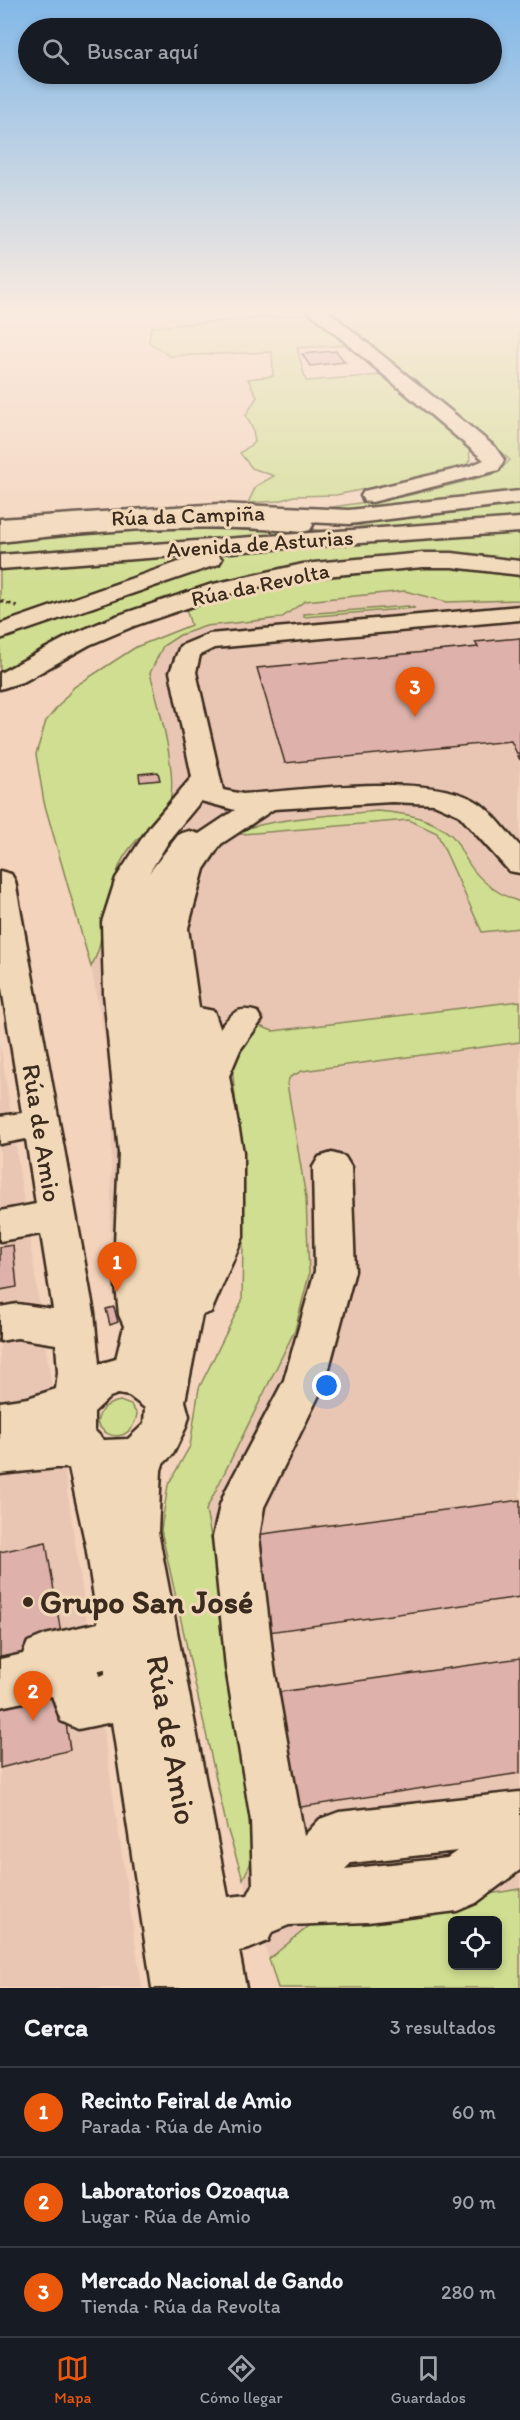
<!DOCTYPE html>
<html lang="es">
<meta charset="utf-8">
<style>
body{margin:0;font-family:Itim,sans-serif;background:#242831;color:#f1f3f6}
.controls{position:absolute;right:18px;bottom:18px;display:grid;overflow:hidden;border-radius:9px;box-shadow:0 3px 9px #0003}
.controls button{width:54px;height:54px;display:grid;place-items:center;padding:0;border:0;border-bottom:2px solid #363941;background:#171b24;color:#f1f3f6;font:30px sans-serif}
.you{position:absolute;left:327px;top:1386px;width:21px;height:21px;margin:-15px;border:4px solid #fff;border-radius:50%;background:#1a73e8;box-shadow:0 0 0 9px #1a73e833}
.badge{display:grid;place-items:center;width:39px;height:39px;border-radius:50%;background:#ea580c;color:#fff;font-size:20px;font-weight:700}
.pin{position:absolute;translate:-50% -50px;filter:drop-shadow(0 2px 3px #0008)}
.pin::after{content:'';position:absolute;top:32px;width:21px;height:18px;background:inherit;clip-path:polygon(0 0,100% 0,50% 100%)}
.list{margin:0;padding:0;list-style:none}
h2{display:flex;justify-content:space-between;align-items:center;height:78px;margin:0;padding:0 24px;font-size:26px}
h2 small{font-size:20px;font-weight:400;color:#9ea1a6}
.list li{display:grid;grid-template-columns:39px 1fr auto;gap:18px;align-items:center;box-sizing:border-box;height:90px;padding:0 24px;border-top:2px solid #363941}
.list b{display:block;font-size:22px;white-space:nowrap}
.list p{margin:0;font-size:20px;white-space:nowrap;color:#9ea1a6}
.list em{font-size:20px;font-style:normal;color:#9ea1a6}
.icon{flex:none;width:33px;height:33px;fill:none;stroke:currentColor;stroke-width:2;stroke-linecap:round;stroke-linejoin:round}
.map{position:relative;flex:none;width:520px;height:1988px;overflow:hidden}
.search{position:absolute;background:#171b24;box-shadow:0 3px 9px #0003;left:18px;right:18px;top:18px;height:66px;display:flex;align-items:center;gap:15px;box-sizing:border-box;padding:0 21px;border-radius:33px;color:#9ea1a6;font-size:22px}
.sheet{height:348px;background:#171b24}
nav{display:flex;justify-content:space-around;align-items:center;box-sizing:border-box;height:84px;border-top:2px solid #363941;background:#171b24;font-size:16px;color:#9ea1a6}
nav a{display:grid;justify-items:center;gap:3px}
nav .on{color:#ea580c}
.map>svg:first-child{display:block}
.built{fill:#e9c6b3}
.green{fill:#d0de91;stroke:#868458;stroke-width:1.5;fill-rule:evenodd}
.building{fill:#deb2ab;stroke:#3b2a1e;stroke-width:1.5}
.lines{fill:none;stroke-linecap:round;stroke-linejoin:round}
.minor-casing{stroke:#3b2a1e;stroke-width:5}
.major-casing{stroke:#3b2a1e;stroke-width:5}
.path{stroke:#3b2a1e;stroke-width:3;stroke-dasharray:4.5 3;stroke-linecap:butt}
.minor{fill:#f1d8b8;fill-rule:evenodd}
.major{fill:#f1d8b8;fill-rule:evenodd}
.poi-dot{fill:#3b2a1e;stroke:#f1d8b8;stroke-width:2}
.labels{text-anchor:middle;stroke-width:6;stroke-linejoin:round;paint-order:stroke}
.far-street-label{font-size:22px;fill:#3b2a1e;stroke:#f1d8b8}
.street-label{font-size:26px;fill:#3b2a1e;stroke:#f1d8b8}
.near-poi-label{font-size:32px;font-weight:bold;fill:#3b2a1e;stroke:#f1d8b8;text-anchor:start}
.near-street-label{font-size:32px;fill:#3b2a1e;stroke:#f1d8b8}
</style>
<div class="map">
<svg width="520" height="1988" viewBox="0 0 520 1988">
<rect width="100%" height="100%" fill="#f3d3bb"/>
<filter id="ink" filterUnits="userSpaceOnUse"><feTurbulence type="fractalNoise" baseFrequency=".0167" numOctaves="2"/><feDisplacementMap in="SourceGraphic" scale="12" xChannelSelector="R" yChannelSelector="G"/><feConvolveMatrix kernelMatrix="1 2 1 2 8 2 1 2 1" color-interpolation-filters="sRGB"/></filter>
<g filter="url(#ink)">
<path class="built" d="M520,588V1948L498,1920H452L277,1985L227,1828L161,1530L168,1485L190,1446L199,1388L242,1301L244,1237L110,1239L113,1081L91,967L44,802L36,754L46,721L74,687L136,647L191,625L282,604L332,597L415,590Z
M0,1042L142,1988H0Z"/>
<path class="green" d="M397,308H520V492L344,513L306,511L406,496L463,482L497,473L510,460L413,378L327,315C345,306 375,310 397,308Z
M311,314L349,345L297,348L306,381L382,375L469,449L470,460L463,469L336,495L294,496L279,501L248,503L256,486L274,476L252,468L240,453L255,442L253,430L246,415L257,397L248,379L273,376L272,352L169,356L149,342L151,327Z
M520,500V518L375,527L263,518Z
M150,525H271L327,531L330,534L0,555V540Z
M520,531V600L447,602L405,591L305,601L281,618L206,626L180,635L163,646L150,673C157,698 182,786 167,807C153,827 128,843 119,867C114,883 107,899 104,915C100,937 102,947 91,967L44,802L36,754L46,721L74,687L136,647L191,625L182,596L0,675V569Z
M408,606L415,608L304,617V614Z
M377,811C404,813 430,817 451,835C458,841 461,852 466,859C478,880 497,894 520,902V928L482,932L437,833L409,820L231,835C260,818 341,815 377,811Z
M520,1001V1042L302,1071L290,1077L287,1083L306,1198L309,1275L295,1330L206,1510L264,1815L257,1850L243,1879L227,1828L161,1530L168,1485L190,1446L199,1388L242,1301L244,1186L231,1056L254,1024L273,1031Z
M120,1401L131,1405L137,1414C133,1438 110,1444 97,1423C100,1408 106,1404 120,1401Z
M520,1889V1988H278L269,1959L314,1922ZM452,1920H498V1966H452Z"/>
<path class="building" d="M336,351L345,362L310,366L302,354Z
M520,638V760L511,741L285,763L257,668L478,647L475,642Z
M158,772L160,780L140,782L139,774Z
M13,1245L17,1287L0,1290V1247Z
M114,1307L118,1322L110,1325L106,1309Z
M520,1500V1597L261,1633L247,1536Z
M46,1542L64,1652L0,1667V1552Z
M520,1658V1773L282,1810L266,1694Z
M59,1677L70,1750L0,1768V1691Z"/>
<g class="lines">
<g class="minor-casing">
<path id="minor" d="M305,308H324L495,447L504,460L499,470L372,502L364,501L361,496L364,491L470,466L484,460Z
M520,491V503L349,524L219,518L0,533V519L219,504L349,510Z
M423,553H452L520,561V575L452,567H423L303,578L258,587L225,595L134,626L89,645L25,681L0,689V673L71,635L116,616L209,585L303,564Z
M520,606V620L214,648L200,655L196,672L223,790L243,794C301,791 432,771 479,803C494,813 507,833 520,846V873L509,871L459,815L434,804L392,802L274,809L221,844L204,869L188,928L199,1008L214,1011L220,1028C232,1013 238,1006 257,1012L262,1020L240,1050L229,1076L243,1152V1237L211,1312L202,1315L185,1401L189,1416L186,1427L173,1454L163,1464L161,1470L158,1532L228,1897L248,1895L253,1885L251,1821L226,1668L213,1537L220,1505L226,1490L284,1380L315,1271L313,1167L319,1157L332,1153L345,1157L351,1167L355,1271L325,1383L264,1507L259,1537L274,1668L304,1836L320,1819L339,1812L520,1792V1870L476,1903L457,1911L368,1922L289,1925L272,1932L268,1941L249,1949L239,1951L246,1988H152L112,1722L78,1729L61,1721L52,1696L0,1707V1659L23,1654L28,1642L45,1635L98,1623L86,1546L69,1468H56L0,1474V1402L28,1398L56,1389L58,1372L56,1344L17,1338L0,1341V1307L17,1304L53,1309L41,1234L0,1241V1211L36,1204L26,1139L0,1144V1116L22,1113L0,976V871L11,874L15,881L94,1313L99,1364L116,1359L124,1326L119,1315L114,1266L119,1153L104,994L102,922L116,878L150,826L192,777L170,672L180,646L209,634ZM201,801L235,810L199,834L189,831L179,834L149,873L172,836ZM118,1394L129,1396L145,1408L144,1424L128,1439L104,1440L94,1430V1412L110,1397ZM105,1670V1674L99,1676L98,1671ZM457,1851L447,1858L345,1869L351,1863Z"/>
</g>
<g class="major-casing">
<path id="major" d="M226,513L302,518L310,520L313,525L310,530L302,532C200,522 101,530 0,542V528L113,517Z
M520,518V532L216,553L222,559L219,564L0,639V624L202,554L0,569V555Z"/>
</g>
<path class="path" d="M0,601L17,606"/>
<use href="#minor" class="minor"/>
<use href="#major" class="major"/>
</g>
</g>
<linearGradient id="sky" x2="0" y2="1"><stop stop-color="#82b8e8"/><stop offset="0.53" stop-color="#faebe0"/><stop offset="1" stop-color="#faebe0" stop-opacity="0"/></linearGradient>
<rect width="520" height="586" fill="url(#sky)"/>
<circle class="poi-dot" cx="28" cy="1602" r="6"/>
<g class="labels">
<g class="far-street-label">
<text transform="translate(188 515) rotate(-2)" y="8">Rúa da Campiña</text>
<text transform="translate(260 543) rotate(-4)" y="8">Avenida de Asturias</text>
<text transform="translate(260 584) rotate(-12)" y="8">Rúa da Revolta</text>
</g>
<g class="street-label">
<text transform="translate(42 1133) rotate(81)" y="9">Rúa de Amio</text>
</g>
<g class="near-poi-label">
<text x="40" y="1613">Grupo San José</text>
</g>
<g class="near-street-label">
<text transform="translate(172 1740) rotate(80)" y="11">Rúa de Amio</text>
</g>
</g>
</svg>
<div class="controls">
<button><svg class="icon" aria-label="locate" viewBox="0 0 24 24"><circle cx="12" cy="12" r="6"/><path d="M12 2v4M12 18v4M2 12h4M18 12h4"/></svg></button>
</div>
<div class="you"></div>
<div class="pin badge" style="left:117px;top:1292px">1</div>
<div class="pin badge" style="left:33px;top:1721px">2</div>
<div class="pin badge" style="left:415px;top:717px">3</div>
<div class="search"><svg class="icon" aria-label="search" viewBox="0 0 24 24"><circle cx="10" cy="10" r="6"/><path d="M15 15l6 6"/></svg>Buscar aquí</div>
</div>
<section class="sheet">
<h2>Cerca<small>3 resultados</small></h2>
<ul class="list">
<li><span class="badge">1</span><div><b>Recinto Feiral de Amio</b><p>Parada · Rúa de Amio</p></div><em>60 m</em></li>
<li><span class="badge">2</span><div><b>Laboratorios Ozoaqua</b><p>Lugar · Rúa de Amio</p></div><em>90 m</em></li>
<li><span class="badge">3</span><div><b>Mercado Nacional de Gando</b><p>Tienda · Rúa da Revolta</p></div><em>280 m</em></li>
</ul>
</section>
<nav>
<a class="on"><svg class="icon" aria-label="map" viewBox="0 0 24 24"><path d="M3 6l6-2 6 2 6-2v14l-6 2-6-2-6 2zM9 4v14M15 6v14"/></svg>Mapa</a>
<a><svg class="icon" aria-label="directions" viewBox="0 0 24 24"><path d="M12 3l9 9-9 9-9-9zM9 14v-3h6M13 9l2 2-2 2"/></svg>Cómo llegar</a>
<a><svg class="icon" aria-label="saved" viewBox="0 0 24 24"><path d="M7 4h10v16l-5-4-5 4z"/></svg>Guardados</a>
</nav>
